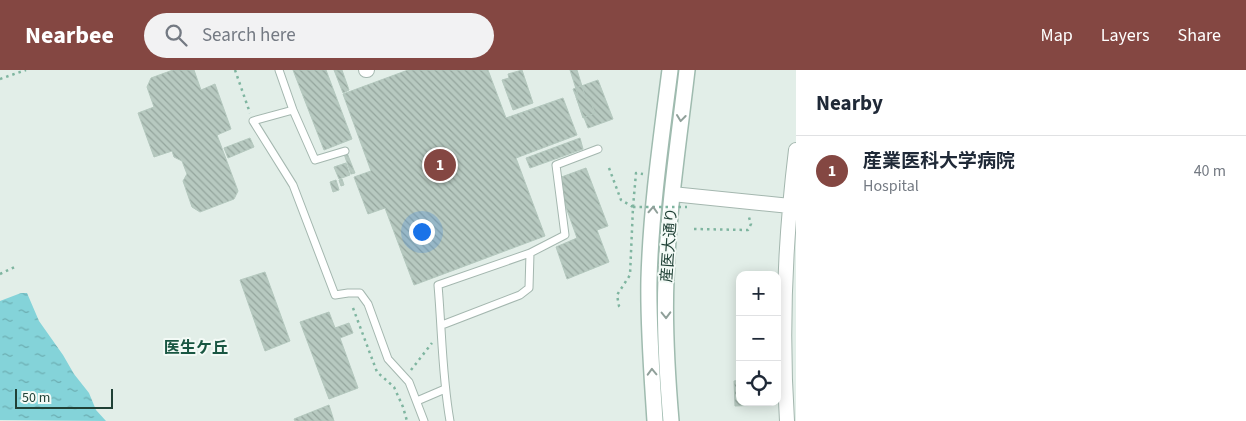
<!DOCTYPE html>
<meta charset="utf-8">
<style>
body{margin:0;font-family:"Source Sans 3","Noto Sans JP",sans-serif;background:#f2f2f3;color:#1f2937}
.controls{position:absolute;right:15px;bottom:15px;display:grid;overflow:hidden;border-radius:10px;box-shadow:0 2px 12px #0003}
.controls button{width:45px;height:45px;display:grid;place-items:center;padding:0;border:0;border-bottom:1px solid #e0e1e3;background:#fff;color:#1f2937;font:25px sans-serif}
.scale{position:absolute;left:15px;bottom:12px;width:98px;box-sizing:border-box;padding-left:5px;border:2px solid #204136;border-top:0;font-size:14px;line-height:18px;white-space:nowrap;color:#204136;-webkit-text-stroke:4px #f3faf6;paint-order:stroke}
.you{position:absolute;left:421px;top:161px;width:18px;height:18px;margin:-12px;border:4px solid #fff;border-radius:50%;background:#1a73e8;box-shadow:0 0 0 8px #1a73e833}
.badge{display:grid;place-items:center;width:32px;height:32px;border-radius:50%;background:#844742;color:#fff;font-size:16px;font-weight:700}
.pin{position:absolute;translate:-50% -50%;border:2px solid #fff;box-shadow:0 1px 5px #0006}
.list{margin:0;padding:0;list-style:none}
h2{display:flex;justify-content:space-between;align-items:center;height:65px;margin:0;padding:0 20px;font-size:21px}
h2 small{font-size:16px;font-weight:400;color:#747a83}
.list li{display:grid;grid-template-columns:32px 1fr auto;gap:15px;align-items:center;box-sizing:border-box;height:70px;padding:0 20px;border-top:1px solid #e0e1e3}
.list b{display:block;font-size:19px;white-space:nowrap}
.list p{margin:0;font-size:16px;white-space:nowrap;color:#747a83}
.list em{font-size:16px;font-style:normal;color:#747a83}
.icon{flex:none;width:28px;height:28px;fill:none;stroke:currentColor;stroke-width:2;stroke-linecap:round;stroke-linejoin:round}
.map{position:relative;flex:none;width:796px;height:351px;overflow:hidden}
header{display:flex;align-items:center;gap:30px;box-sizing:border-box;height:70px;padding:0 25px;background:#844742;color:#fff}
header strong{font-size:24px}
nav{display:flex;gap:28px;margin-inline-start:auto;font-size:18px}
.search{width:350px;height:45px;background:#f2f2f3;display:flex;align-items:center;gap:12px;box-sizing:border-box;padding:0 18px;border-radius:28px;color:#747a83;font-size:19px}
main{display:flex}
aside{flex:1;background:#fff}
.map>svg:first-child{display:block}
.water{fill:url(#water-ripples)}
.building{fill:url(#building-back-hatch);stroke:#b4c8be}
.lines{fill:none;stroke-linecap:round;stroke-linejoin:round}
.lane-casing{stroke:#a4b7af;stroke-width:9}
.street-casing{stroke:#a4b7af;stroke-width:16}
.secondary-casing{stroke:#9fbbaf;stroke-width:18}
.path{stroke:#7fb5a0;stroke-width:2.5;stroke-dasharray:2.5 4;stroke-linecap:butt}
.lane{stroke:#fff;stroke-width:7}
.street{stroke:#fff;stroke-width:14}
.secondary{stroke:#fff;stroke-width:15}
.path-bridge{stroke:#7fb5a0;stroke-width:2.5;stroke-dasharray:2.5 4;stroke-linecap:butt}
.oneway{stroke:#90a09a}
.labels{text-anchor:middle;stroke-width:4;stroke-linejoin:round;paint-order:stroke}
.street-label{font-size:15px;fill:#204136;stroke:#f3faf6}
.neighbourhood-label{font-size:16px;font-weight:bold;fill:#195642;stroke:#f3faf6}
</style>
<header>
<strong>Nearbee</strong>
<div class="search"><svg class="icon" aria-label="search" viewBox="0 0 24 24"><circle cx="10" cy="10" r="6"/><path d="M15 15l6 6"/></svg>Search here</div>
<nav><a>Map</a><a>Layers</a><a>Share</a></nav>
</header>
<main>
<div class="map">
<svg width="796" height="351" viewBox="0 0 796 351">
<defs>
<pattern id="water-ripples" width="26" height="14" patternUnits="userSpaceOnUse" patternTransform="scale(1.25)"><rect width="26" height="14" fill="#84d3d9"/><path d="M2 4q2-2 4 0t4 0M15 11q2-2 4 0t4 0" fill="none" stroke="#6cadb1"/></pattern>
<pattern id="building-back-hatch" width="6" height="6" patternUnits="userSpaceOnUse" patternTransform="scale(1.25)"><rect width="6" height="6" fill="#b7c9c0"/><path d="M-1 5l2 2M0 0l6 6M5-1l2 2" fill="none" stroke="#94a59d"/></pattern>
</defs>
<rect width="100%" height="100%" fill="#e2eee8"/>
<path class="water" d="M21,223H27L39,251L63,285L74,304L89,323L96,340L106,351L0,350V231Z"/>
<path class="building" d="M173,0H194L201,20L215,14L231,59L217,65L238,121L234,129L200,142L192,137L183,111L187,104L182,91L174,87L172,81L154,87L138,43L154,37L147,17L151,8Z
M293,0H326L352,69L324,80Z
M334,0H342L349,20L343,23Z
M408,0H488L506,48L563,28L577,65L516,88L545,166L414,215L385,138L368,144L354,107L371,101L343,24Z
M522,0L533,33L513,40L502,10L509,8L508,4Z
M570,0H577L586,29L589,28L595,43L583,48L576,27L578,25Z
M598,10L613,49L588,58L573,19Z
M250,68L254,77L228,88L224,78Z
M580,68L583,79L530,98L526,88Z
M347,83L355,103L351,104L344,84Z
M346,93L350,105L339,109L334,97Z
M586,98L608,156L597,160L609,192L567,209L556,177L577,168L556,109Z
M342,109L344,115L341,116L339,110Z
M336,110L339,120L333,122L330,112Z
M265,202L290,271L265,281L240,210Z
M329,242L335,258L349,253L353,263L340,268L358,318L329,329L300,252Z
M740,310V332H763V335L735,336L734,311Z
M329,335L334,351H295L294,349Z"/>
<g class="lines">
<g class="lane-casing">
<path id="lane" d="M279,0L293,40L315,90L345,81
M293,40L253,51L293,115L335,225L348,223H360L368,234L388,289L409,312L424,351
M530,183L565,165L556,95L598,79
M442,255L520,225L529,218L530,183L438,215C442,261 442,306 450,351
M417,331L445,319"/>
</g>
<g class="street-casing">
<path id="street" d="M366,0H367
M672,124L790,136
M787,351C781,260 785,170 796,80"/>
</g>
<g class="secondary-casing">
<path id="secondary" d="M655,351C652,304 648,256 649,209C651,139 661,70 670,0
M671,351C667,304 664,257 666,209C668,139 679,69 687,0"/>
</g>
<path class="path" d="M235,0L250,43
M0,9L26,0
M609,98L621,130L633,137L630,205L617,225L619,236L622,239
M633,137L636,103L643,104
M694,159L748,160L751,154L748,144
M0,204L17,196
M353,238L377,302L394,317L403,337L407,351
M411,300L432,273"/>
<use href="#lane" class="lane"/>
<use href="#street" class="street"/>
<use href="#secondary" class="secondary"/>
<path class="path-bridge" d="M633,137H687"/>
</g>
<defs><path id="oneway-chevron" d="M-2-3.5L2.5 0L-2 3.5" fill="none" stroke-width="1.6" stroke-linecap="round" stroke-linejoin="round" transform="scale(1.25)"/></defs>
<g class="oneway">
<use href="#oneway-chevron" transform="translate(681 48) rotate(97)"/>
<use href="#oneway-chevron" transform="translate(653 140) rotate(-87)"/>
<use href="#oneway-chevron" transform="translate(666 245) rotate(89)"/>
<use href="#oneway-chevron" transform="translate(652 302) rotate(-92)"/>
</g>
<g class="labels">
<g class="street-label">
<text transform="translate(669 175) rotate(-86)" y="5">産医大通り</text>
</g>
<g class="neighbourhood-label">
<text x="196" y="283">医生ケ丘</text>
</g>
</g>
</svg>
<div class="controls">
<button>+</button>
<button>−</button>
<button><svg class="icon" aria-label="locate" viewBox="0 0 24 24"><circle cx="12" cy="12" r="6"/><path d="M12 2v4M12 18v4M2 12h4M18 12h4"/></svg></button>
</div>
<div class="scale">50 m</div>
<div class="you"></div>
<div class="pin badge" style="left:440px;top:95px">1</div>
</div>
<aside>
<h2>Nearby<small></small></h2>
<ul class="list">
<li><span class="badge">1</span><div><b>産業医科大学病院</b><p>Hospital</p></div><em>40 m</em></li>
</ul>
</aside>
</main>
